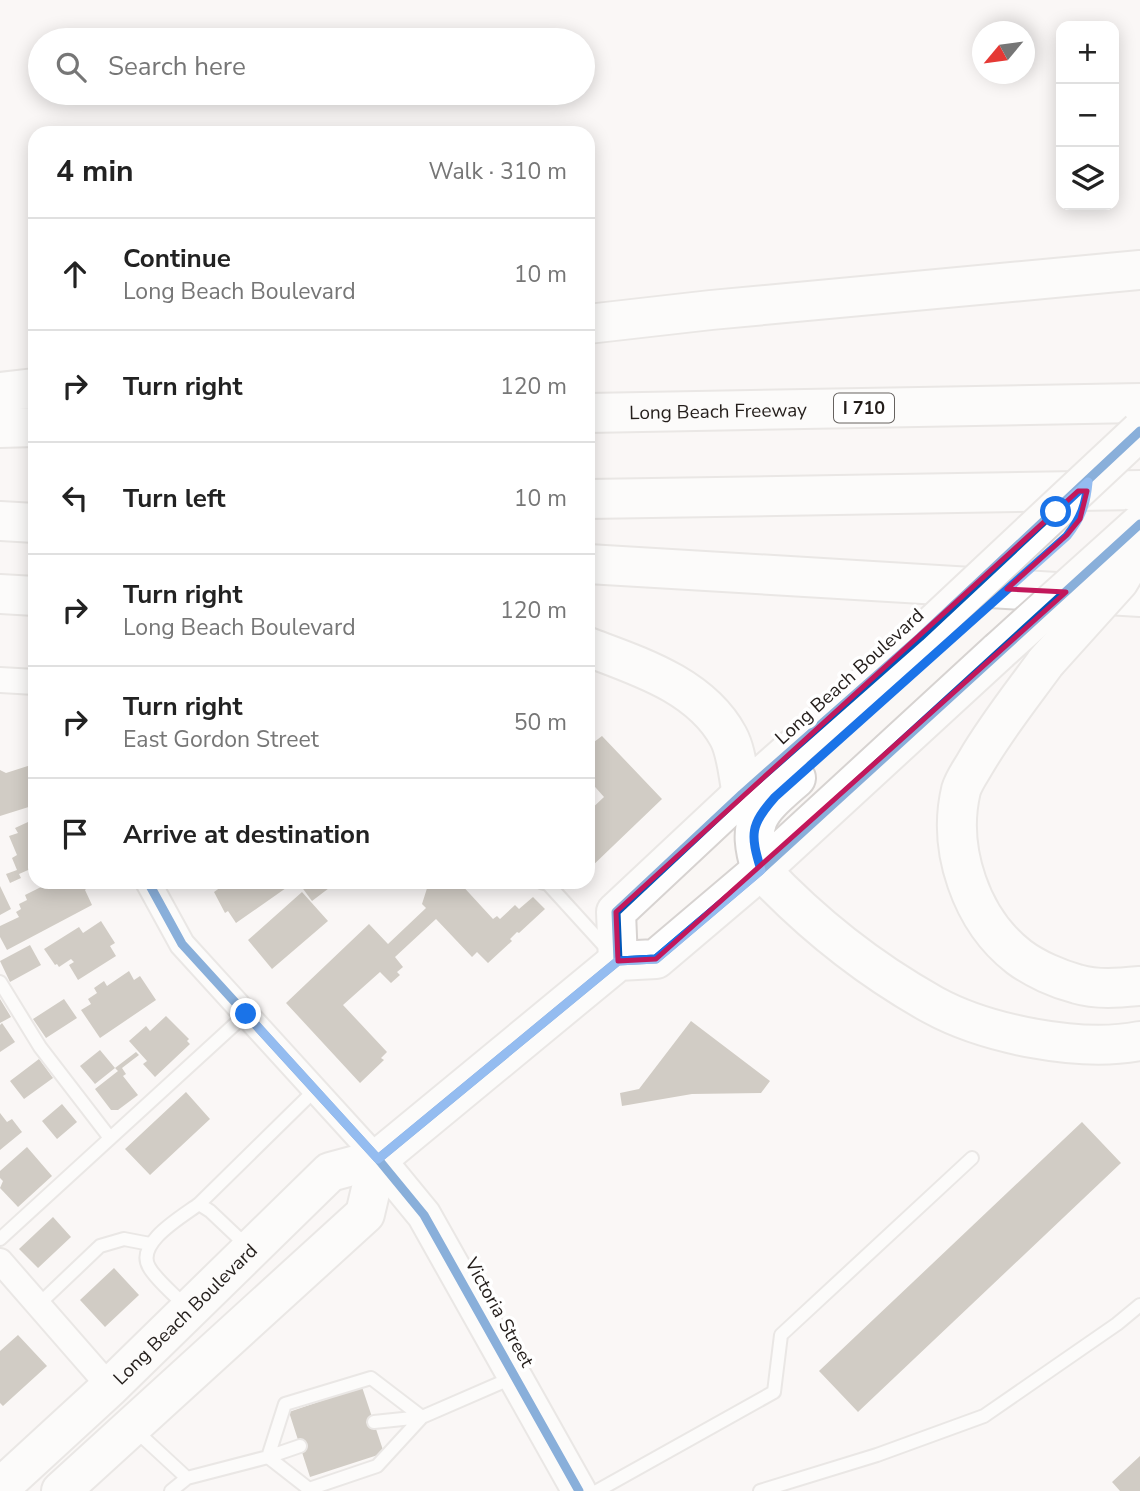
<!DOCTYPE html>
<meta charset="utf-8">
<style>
body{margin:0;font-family:"Nunito Sans",sans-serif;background:#f2f2f2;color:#222}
.controls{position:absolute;right:21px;top:21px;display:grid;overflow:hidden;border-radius:14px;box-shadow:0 4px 18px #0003}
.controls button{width:63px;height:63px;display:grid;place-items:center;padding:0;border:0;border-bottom:2px solid #e0e0e0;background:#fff;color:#222;font:35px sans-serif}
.compass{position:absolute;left:972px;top:21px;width:63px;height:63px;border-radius:50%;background:#fff;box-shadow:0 4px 18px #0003;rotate:241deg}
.stop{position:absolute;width:21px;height:21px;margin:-16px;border:5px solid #1a73e8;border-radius:50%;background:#fff}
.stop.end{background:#1a73e8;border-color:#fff;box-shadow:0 2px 7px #0008}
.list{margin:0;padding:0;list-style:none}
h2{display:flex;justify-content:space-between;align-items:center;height:91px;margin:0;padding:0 28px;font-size:30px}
h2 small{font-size:23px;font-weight:400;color:#767676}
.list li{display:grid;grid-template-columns:46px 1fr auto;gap:21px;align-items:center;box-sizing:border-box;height:112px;padding:0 28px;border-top:2px solid #e0e0e0}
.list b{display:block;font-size:26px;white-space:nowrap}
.list p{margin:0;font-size:23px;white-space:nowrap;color:#767676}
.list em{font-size:23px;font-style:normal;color:#767676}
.icon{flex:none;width:38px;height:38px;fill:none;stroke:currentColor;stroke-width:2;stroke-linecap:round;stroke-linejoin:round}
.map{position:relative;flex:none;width:1140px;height:1491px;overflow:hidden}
.search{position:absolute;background:#fff;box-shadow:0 4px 18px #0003;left:28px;top:28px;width:567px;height:77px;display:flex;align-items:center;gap:18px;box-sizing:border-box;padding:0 24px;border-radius:38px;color:#767676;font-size:26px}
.panel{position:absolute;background:#fff;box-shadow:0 4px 18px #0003;left:28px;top:126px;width:567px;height:763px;border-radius:21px}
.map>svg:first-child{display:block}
.building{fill:#a19789}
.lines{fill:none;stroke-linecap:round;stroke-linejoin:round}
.lane-casing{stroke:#d7d3d1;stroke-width:16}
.street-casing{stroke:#d7d3d1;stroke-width:28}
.secondary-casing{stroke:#d7d3d1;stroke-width:37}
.primary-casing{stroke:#d7d3d1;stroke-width:42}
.highway-casing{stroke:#d7d3d1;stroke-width:42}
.lane{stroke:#fefefe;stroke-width:12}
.street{stroke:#fefefe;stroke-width:24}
.secondary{stroke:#fefefe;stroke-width:33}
.primary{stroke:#fefefe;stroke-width:38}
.highway{stroke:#fefefe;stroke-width:38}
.primary-bridge-casing{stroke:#d7d3d1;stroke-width:42;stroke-linecap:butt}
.highway-bridge-casing{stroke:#d7d3d1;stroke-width:42;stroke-linecap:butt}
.primary-bridge{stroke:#fefefe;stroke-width:38}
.highway-bridge{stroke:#fefefe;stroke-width:38}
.cycleway-casing{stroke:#fff;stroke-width:13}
.cycleway{stroke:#0057b8;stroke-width:9}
.route{stroke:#1a73e8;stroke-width:9}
.marked{fill:none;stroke:#c2185b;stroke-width:5;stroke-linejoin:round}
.labels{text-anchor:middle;stroke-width:7;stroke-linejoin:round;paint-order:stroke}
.shield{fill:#fff;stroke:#66625f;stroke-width:2}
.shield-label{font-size:18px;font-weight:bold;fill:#241e1b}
.street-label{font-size:19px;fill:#241e1b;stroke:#fff}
</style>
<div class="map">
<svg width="1140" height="1491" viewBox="0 0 1140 1491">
<rect width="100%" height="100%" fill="#faf7f5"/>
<path class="building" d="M602,736L662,799L588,870V812L604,797L588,779L589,751L590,745Z
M34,764L35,805L0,816V770L6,773Z
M28,822L31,828L35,826V867L19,874L21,878L10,883L6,874L17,870L12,858L17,855L9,836L18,833L15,828Z
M51,882H84L87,888L85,890L92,905L7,950L0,937V926L19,917L16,912L21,909L19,904L27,900L25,895Z
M228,882H282L286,888L236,923L228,911L225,913L214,892Z
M298,882H337L312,901Z
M429,882H459L493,919L497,916L500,919L515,905L519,909L533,897L545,909L519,933L517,932L510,939L512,941L488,963L477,952L472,957L436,919L395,957L403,967L397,972L400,975L391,983L380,972L343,1005L387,1052L381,1058L384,1060L360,1083L286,1003L369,924L388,944L426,908L422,904Z
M0,886L11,909L0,915Z
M302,892L328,921L272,969L248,940Z
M101,921L115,943L110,946L116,956L78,980L69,965L74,962L71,959L59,967L57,964L55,965L44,949L79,927L83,933Z
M30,945L41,965L10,982L0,961Z
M129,971L134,980L140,976L156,1000L100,1038L81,1010L91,1004L88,999L97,993L94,988L104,981L107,986Z
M0,999L11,1017L0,1023Z
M64,999L77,1018L46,1038L33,1019Z
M166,1016L189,1039L187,1041L190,1044L155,1077L143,1064L147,1061L129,1041L146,1026L150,1031Z
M691,1021L770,1081L761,1093L692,1094L622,1106L620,1093L639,1089Z
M2,1023L15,1042L0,1052V1025Z
M100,1050L115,1068L95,1084L80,1066Z
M136,1052L139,1055L122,1068L126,1074L123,1076L138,1095L118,1110H111L95,1089L118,1071L115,1068Z
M39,1059L53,1078L24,1099L10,1081Z
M186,1092L210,1119L150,1175L125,1149Z
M62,1104L77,1122L57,1139L42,1121Z
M0,1113L7,1122L12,1119L22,1132L0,1150Z
M1082,1122L1121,1163L858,1412L819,1371Z
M27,1147L52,1176L18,1207L0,1188L3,1181L0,1178V1171Z
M53,1217L71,1237L38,1268L19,1249Z
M114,1268L139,1295L105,1327L80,1300Z
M18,1335L47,1366L3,1406L0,1403V1351Z
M362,1387L384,1453L310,1477L289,1412Z
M1140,1456V1491H1120L1112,1482Z"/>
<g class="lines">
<g class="lane-casing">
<path id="lane" d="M541,882L548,884L609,951
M0,982L40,1047L110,1138
M199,1204L315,1090
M0,1239L246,1014
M38,1305L100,1246L124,1239L150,1244
M186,1307C176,1296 156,1280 149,1267C135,1243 183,1216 199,1204L210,1211L247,1246
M374,1422L422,1417
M134,1429L187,1478L268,1457L309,1489L377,1466L422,1417L514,1377
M268,1457L285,1404L371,1378L422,1417
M268,1457L300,1446
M171,1491L187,1478
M597,1491L774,1392L781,1335L972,1158
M760,1491L877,1455L984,1416L1117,1324L1140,1305"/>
</g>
<g class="street-casing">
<path id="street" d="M0,680L35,682
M148,882L182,944L378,1159
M0,1261L110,1387"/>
</g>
<g class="secondary-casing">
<path id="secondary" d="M378,1159L424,1215L579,1491"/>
</g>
<g class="primary-casing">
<g id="primary">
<path d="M761,870C745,819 760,810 796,778"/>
<path d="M618,961L616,912L742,794L920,637"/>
<path id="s1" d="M0,1488L110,1387L330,1172L378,1159L618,961L656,959L761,870L999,651"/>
<path d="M61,1491L365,1214L378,1159"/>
</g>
</g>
<g class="highway-casing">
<g id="highway">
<path d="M588,324L711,310L1140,270"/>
<path d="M0,392L35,388"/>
<path id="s2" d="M588,413L1140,403"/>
<path d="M0,428L35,427"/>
<path d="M588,499L1140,490"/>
<path d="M0,521L35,523"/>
<path d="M588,564L1140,597"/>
<path d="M0,594L35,596"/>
<path d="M588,647C638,666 700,685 728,736C737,752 738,776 742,794"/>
<path d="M1046,662C1022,695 997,726 976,762C971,771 964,780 961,790C947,849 971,920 1019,957C1035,969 1058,979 1077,984C1097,990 1119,988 1140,986"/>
<path d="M761,870C810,922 870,970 933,1005C986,1034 1080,1053 1140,1041"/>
</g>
</g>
<use href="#lane" class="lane"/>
<use href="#street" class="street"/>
<use href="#secondary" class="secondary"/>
<use href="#primary" class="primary"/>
<use href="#highway" class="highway"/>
<g class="primary-bridge-casing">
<path id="primary-bridge" d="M920,637L1140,431
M999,651L1140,524"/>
</g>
<g class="highway-bridge-casing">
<path id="highway-bridge" d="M1046,662L1119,581L1140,545"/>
</g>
<use href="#primary-bridge" class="primary-bridge"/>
<use href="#highway-bridge" class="highway-bridge"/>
<g class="cycleway-casing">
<path id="cycleway" d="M148,882L182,944L378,1159L424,1215L579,1491
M618,961L616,912L742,794L920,637L1140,431
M378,1159L618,961L656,959L761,870L1140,524"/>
</g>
<use href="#cycleway" class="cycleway"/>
</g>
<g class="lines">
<path class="route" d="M246,1014L378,1159L618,961L656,959L761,870C750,834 750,825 775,797L1067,536C1081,518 1086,505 1088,482L1056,512"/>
</g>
<path d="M0 0H1140V1491H0ZM1078,491H1087L1080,519L1067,535L1007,589L1066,592L656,959L618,961L616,912Z" fill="#faf7f5" fill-opacity=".55" fill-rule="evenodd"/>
<path class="marked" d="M1078,491H1087L1080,519L1067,535L1007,589L1066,592L656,959L618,961L616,912Z"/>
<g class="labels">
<rect class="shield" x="834" y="393.5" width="60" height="29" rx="5"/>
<g class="shield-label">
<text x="864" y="414">I 710</text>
</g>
<g class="street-label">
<text dy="7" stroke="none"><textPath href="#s2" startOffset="130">Long Beach Freeway</textPath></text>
<text transform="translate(849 676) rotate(-42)" y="7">Long Beach Boulevard</text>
<text transform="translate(500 1312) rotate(61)" y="7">Victoria Street</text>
<text dy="7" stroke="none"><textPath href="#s1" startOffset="254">Long Beach Boulevard</textPath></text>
</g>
</g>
</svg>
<div class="controls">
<button>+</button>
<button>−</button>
<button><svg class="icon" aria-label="layers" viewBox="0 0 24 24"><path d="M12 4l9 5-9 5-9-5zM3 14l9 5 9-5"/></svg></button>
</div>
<svg class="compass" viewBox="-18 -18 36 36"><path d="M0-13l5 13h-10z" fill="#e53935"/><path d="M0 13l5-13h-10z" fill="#767676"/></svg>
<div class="stop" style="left:1056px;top:512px"></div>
<div class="stop end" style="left:246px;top:1014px"></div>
<div class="search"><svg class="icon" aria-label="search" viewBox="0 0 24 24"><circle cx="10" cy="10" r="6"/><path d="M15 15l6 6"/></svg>Search here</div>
<section class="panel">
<h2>4 min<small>Walk · 310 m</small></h2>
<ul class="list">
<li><svg class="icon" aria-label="ahead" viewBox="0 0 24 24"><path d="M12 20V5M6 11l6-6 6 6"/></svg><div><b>Continue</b><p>Long Beach Boulevard</p></div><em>10 m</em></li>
<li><svg class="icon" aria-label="right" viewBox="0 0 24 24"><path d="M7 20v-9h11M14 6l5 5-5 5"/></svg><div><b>Turn right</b></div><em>120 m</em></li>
<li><svg class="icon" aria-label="left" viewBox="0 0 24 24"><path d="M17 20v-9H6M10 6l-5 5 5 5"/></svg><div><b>Turn left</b></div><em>10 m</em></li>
<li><svg class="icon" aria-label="right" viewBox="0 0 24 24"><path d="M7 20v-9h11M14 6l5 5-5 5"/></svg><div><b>Turn right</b><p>Long Beach Boulevard</p></div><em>120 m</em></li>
<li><svg class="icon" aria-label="right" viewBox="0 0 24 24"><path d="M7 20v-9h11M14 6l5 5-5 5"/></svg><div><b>Turn right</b><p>East Gordon Street</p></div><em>50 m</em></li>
<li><svg class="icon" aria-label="arrive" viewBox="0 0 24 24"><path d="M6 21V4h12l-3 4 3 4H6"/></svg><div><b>Arrive at destination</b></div></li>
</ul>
</section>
</div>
